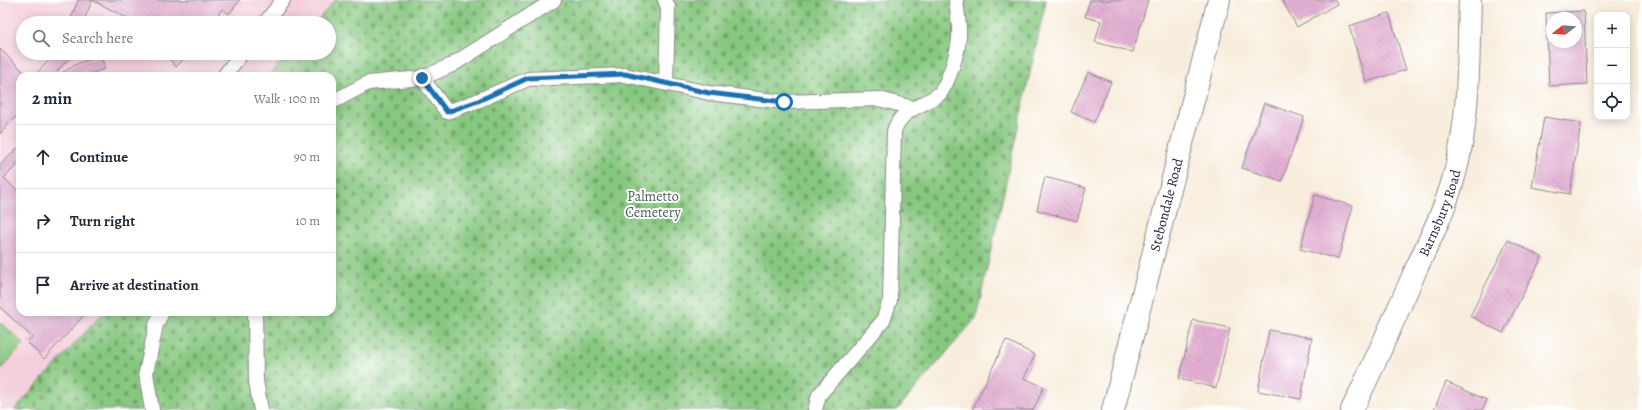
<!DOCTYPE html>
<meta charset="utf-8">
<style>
body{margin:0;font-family:Alegreya,serif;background:#f6f6f7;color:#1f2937}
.controls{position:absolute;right:12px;top:12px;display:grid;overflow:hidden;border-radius:8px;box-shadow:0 2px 10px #0003}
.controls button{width:36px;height:36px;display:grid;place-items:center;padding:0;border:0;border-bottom:1px solid #e0e1e3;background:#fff;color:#1f2937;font:20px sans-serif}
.compass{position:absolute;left:1546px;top:12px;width:36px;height:36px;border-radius:50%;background:#fff;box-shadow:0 2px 10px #0003;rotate:253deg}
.stop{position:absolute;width:12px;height:12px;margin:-9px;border:3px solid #1f6fb2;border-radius:50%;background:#fff}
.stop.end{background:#1f6fb2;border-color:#fff;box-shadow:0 1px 4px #0008}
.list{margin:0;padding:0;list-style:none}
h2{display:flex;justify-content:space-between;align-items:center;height:52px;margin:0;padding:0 16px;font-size:17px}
h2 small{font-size:13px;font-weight:400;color:#747a83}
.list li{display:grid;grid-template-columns:26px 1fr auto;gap:12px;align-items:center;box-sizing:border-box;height:64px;padding:0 16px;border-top:1px solid #e0e1e3}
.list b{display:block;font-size:15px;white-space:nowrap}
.list em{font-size:13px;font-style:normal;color:#747a83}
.icon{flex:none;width:22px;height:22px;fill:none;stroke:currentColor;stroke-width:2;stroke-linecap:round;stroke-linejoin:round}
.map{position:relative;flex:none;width:1642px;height:410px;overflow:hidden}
.search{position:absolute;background:#fff;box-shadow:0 2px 10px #0003;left:16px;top:16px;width:320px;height:44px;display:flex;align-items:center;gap:10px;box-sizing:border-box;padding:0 14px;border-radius:22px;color:#747a83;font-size:15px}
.panel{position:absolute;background:#fff;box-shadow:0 2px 10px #0003;left:16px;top:72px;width:320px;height:244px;border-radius:12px}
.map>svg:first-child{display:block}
.built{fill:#f4cfdd}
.green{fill:#87c880;stroke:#54755e}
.cemetery{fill:url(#cemetery-stones);stroke:#54755e}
.building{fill:url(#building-back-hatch);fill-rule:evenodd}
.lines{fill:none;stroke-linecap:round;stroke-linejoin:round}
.service-casing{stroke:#8d888c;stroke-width:16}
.minor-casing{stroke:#8d888c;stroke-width:24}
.service{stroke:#fff;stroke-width:14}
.minor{stroke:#fff;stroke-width:22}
.route{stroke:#1f6fb2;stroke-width:5}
.labels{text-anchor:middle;stroke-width:4;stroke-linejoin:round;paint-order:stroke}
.park-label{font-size:14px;fill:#455c53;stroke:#fff}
.street-label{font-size:14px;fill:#22223b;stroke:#fff}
</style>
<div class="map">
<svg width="1642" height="410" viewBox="0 0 1642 410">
<defs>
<pattern id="cemetery-stones" width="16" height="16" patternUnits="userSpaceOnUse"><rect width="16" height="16" fill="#87c880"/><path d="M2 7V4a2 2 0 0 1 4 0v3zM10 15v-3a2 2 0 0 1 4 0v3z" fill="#6ea26a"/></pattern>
<pattern id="building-back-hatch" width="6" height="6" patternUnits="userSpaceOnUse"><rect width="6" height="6" fill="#e3b0d3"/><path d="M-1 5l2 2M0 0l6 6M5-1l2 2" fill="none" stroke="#c297b6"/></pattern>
</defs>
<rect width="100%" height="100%" fill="#fff"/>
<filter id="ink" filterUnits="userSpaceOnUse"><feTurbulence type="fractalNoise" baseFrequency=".025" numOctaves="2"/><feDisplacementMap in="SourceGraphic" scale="8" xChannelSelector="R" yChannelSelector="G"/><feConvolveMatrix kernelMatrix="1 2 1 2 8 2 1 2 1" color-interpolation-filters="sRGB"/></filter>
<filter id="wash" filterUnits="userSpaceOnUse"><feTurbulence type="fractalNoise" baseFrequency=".012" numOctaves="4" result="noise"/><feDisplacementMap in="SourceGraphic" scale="16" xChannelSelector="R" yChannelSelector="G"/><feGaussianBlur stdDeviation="0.9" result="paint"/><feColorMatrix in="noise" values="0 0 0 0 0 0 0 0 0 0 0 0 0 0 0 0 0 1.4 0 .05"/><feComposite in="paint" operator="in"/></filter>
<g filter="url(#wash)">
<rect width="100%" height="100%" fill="#f8eddc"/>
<path class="built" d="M0,0H335L315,23H23V53H288L268,76H20V312H104L14,410H0Z"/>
<path class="green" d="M0,322L24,344L0,370Z"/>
<path class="cemetery" d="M335,0H1046L976,318L897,410H14L104,312H332V76H268L288,53H329V23H315Z"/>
<g id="blocks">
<path class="building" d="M78,0H92L83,23H69Z
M92,0H240L229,14L222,9L215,20L218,23H133L127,18Z
M1090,0H1148L1133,52L1095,42L1101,21L1085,17Z
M1282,0H1335L1337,4L1297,27Z
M1584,11L1587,84L1549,86L1546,13ZM1552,18H1576V42H1552Z
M1389,13L1406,70L1366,82L1349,26Z
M0,49L28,76H20V112L0,134Z
M56,53H72L71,56L57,71L60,74L79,63L101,56L105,69L83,76H34Z
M164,53H190L176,67Z
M1088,72L1111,82L1094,122L1071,112Z
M1264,103L1304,117L1282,181L1242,168Z
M1544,117L1581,123L1570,194L1532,187Z
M20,146V162L4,178L20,193V312H87L44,359L27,342L32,337L0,307V165Z
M1045,177L1086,188L1077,221L1037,210Z
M1315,195L1353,206L1338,259L1300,249Z
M1508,240L1542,257L1503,333L1470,316Z
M1193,320L1230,328L1216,388L1179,379Z
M1269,330L1312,338L1301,399L1258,391Z
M1006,340L1035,355L1024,378L1044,387L1033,410H972Z
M1446,382L1487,400L1482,410H1434Z"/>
</g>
</g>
<g filter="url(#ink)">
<use href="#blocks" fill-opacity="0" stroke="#8d888c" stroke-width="1"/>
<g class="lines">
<g class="service-casing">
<path id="service" d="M665,0L668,7L666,83
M265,23L283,0
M224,76L242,53
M422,78L447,112L477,101L528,79L625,75L709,93L784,102L879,99L913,108
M332,102L368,83L422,78L452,65L554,0
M255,312L256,381L261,410
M152,410L146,373L156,325L162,312
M815,410L819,395L883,321L890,300L894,131C901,109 921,107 938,95C947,88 959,49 959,37C960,25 957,12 956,0"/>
</g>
<g class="minor-casing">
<g id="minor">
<path id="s1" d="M1113,410L1219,0"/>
<path id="s2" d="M1352,410C1375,363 1396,315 1417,267C1432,235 1448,203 1456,169C1470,114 1468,56 1470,0"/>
</g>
</g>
<use href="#service" class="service"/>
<use href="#minor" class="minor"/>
</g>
</g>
<g class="lines" filter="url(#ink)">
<path class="route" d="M422,78L447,112L478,101L528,78L625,74L709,93L784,102"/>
</g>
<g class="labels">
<g class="park-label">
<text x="653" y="201">Palmetto<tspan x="653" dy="16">Cemetery</tspan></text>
</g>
<g class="street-label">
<text dy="5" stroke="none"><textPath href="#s1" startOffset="212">Stebondale Road</textPath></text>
<text dy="5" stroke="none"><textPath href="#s2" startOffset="216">Barnsbury Road</textPath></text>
</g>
</g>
</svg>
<div class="controls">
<button>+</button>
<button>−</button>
<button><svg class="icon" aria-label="locate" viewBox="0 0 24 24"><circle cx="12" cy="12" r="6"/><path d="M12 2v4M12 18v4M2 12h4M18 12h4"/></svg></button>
</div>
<svg class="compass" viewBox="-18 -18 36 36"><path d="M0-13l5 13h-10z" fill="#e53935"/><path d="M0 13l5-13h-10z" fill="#747a83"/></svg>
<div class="stop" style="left:784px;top:102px"></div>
<div class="stop end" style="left:422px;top:78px"></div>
<div class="search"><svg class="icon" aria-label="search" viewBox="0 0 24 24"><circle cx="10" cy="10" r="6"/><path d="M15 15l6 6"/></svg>Search here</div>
<section class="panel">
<h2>2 min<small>Walk · 100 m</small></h2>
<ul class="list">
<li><svg class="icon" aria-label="ahead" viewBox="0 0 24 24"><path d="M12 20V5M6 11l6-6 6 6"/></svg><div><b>Continue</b></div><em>90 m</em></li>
<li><svg class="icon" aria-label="right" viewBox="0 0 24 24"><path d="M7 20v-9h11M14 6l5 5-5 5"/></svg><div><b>Turn right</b></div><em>10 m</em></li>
<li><svg class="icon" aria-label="arrive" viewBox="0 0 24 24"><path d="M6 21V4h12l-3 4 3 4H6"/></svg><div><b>Arrive at destination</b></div></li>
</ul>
</section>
</div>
